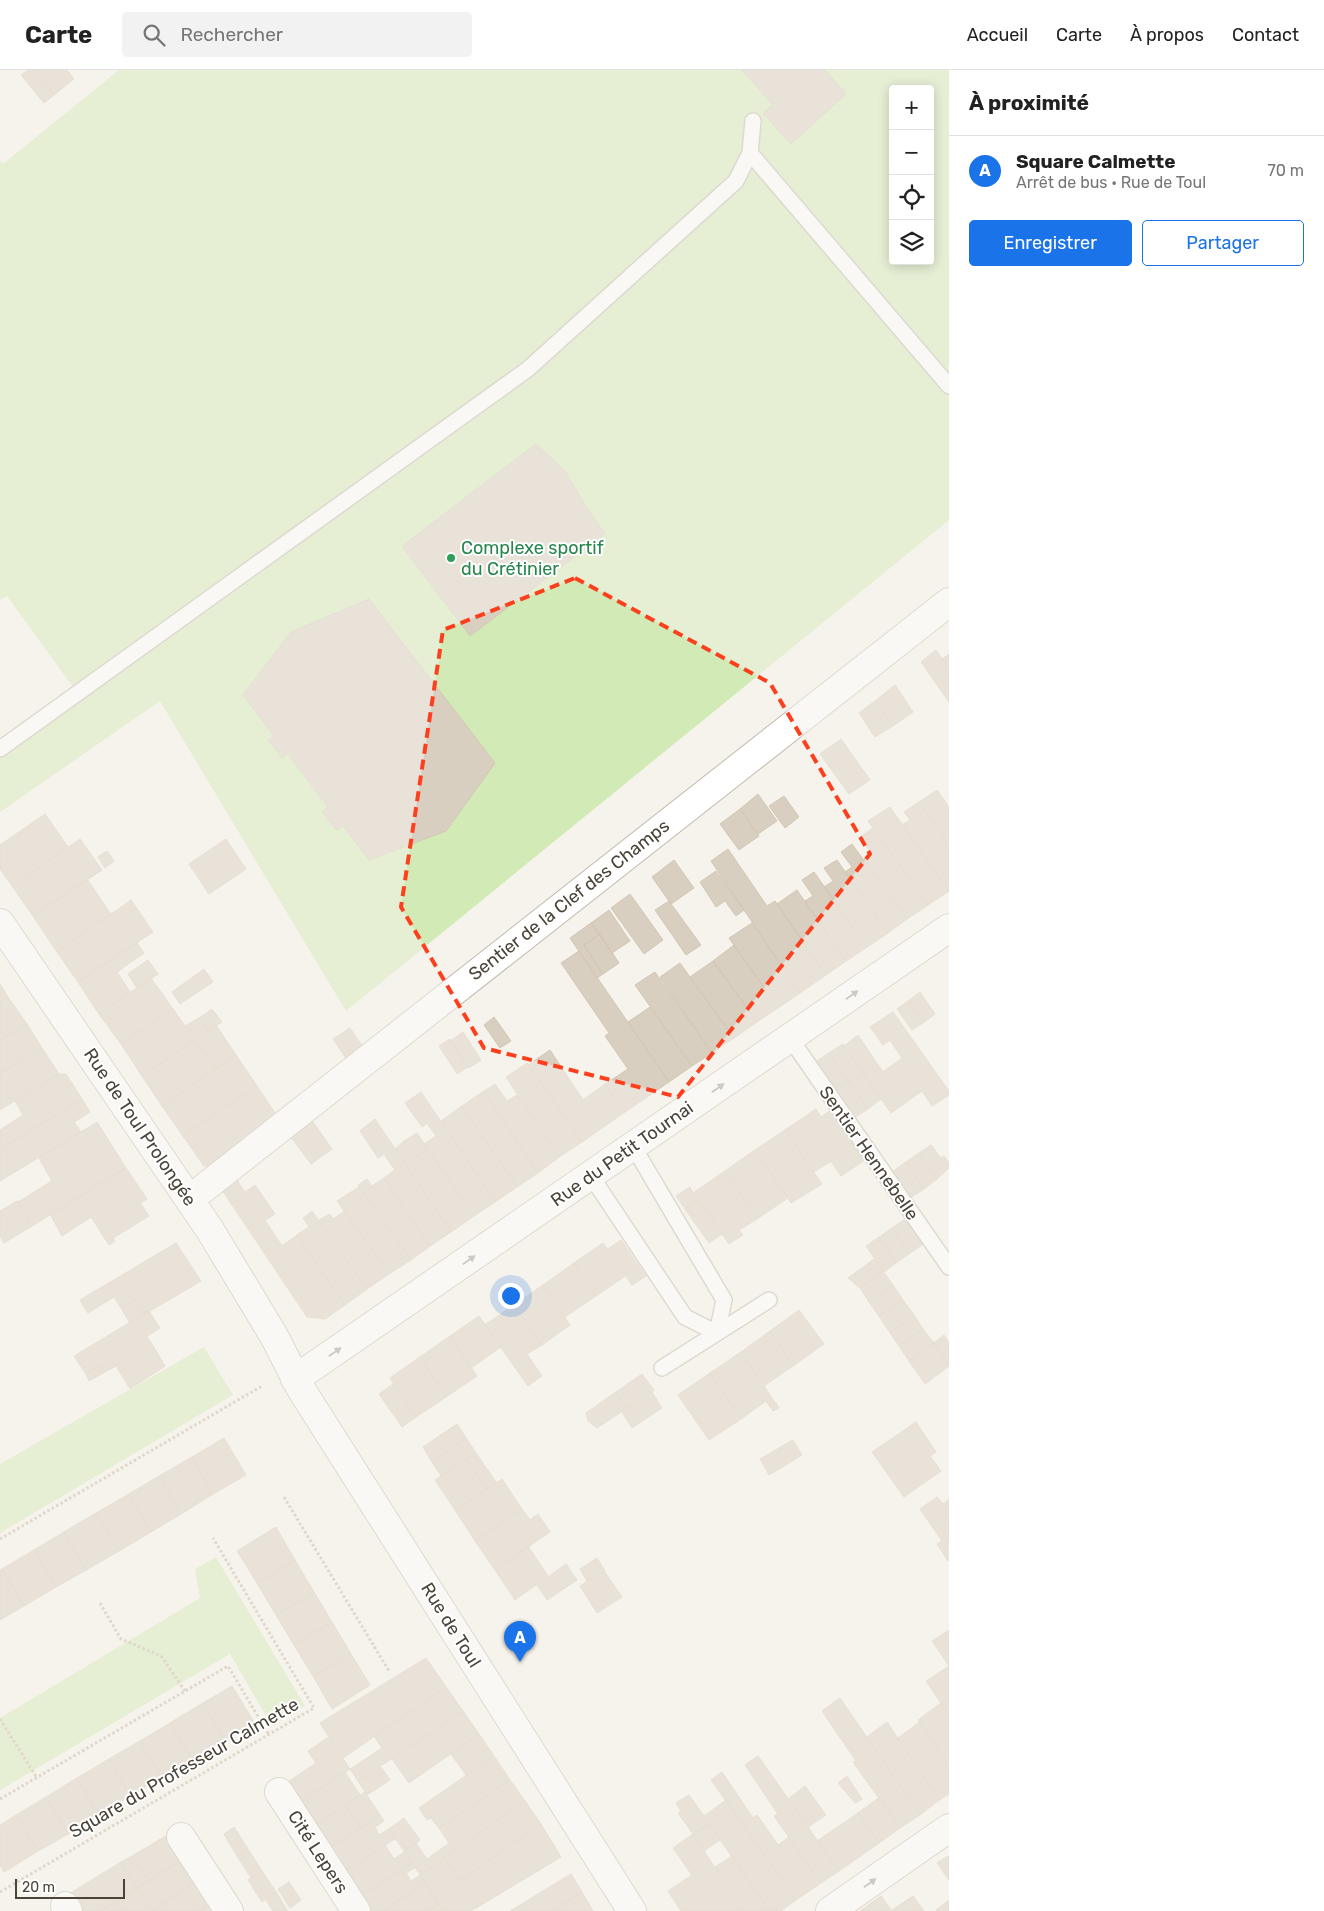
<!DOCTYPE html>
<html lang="fr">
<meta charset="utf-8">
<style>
body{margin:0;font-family:Rubik,sans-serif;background:#f2f2f2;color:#222}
.controls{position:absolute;right:15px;top:15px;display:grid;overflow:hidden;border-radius:5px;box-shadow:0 2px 12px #0003}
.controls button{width:45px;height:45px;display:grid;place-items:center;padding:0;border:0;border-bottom:1px solid #e0e0e0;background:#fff;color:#222;font:25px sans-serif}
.scale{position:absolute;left:15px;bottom:12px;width:110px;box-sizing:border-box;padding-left:5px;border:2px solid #4b4439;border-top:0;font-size:14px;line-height:18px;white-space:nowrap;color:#4b4439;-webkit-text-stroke:4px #fff;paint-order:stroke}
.you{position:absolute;left:510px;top:1225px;width:18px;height:18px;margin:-12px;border:4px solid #fff;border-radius:50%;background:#1a73e8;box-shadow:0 0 0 8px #1a73e833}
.badge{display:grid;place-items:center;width:32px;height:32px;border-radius:50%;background:#1a73e8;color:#fff;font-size:16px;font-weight:700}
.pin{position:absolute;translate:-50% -41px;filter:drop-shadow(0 1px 2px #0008)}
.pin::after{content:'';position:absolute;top:26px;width:18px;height:15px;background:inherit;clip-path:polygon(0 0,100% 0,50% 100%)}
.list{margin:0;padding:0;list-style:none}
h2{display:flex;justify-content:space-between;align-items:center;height:65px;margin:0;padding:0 20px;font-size:21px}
h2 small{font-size:16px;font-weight:400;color:#767676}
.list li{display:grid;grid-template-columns:32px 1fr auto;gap:15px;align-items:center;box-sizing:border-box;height:70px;padding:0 20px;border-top:1px solid #e0e0e0}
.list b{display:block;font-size:19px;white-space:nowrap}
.list p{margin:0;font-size:16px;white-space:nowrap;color:#767676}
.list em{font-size:16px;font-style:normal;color:#767676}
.actions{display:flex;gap:10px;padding:15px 20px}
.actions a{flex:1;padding:11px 0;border:1px solid #1a73e8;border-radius:5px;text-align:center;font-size:18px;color:#1a73e8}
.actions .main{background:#1a73e8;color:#fff}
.icon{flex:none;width:28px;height:28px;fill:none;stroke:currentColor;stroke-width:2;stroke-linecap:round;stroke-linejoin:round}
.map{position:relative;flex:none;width:949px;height:1841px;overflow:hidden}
header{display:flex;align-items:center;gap:30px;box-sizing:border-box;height:70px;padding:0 25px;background:#fff;border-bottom:1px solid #e0e0e0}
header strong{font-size:24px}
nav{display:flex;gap:28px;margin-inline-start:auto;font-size:18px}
.search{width:350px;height:45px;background:#f2f2f2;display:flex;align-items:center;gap:12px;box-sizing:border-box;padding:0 18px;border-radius:5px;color:#767676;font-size:19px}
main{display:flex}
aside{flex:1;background:#fff}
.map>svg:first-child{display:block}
.green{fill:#d2eab5;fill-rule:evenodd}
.building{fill:#d8cfc1;stroke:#d3c7b4}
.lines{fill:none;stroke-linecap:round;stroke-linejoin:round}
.service-casing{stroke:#c2bbae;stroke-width:18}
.minor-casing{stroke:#c2bbae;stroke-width:30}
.tertiary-casing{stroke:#c2bbae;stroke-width:30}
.path{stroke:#c4b79f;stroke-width:3;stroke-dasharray:2.5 2.5;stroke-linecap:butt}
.service{stroke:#fff;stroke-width:15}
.minor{stroke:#fff;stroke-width:28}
.tertiary{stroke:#fff;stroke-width:28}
.oneway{fill:#9c9892}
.marked{fill:none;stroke:#fc3f1d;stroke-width:4;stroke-dasharray:10 6;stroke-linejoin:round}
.leisure-dot{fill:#2e9e5b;stroke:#fff;stroke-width:2}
.labels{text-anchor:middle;stroke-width:4;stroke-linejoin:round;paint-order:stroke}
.leisure-label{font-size:18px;fill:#27864d;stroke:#fff;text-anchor:start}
.street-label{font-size:18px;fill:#4b4439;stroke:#fff}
</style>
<header>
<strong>Carte</strong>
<div class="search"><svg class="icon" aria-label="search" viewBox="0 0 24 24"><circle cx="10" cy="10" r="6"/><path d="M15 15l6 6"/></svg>Rechercher</div>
<nav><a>Accueil</a><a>Carte</a><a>À propos</a><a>Contact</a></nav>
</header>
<main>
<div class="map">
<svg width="949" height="1841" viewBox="0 0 949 1841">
<rect width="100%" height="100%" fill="#f6f3ec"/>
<path class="green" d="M119,0H949V450L346,941L160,631L0,742V670L73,617L7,526L0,530V90L3,94ZM893,19H930V191H893Z
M204,1277L233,1325L0,1463V1394Z
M216,1487L305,1636L272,1656L230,1584L0,1720V1648L200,1528L195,1499Z"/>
<path class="building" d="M28,0H34L54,25L44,33L21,5Z
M34,0H67L74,9L54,25Z
M742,0H825L846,24L791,74L763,43L773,35Z
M536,374L565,401L586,437L605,464L470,566L402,476Z
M369,529L495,693L446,761L369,790L343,756L337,761L322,742L328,737L288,684L282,688L268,670L274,666L243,625L291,562Z
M936,580L949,599V632L921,592Z
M949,584V599L942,589Z
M895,615L913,642L893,656L875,631Z
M875,631L893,656L875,667L859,643Z
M841,669L870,710L849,724L820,684Z
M937,720L949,737V775L919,732Z
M758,724L777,751L758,764L740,739Z
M784,726L799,747L785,758L769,736Z
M919,732L949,775V821L902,755L910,750L904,742Z
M890,737L949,821L928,835L868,751Z
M740,739L759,766L739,780L720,754Z
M45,744L68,777L12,816L0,799V775Z
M873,758L928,835L907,849L864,789L872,784L860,767Z
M80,769L102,800L33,846L12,816Z
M226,769L246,799L209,824L189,794Z
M852,774L907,849L888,863L845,802L852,797L841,782Z
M728,779L767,836L775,831L826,905L800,923L711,791Z
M107,781L114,791L105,798L98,787Z
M674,790L694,818L671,834L652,807Z
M837,790L888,863L867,877L824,817L833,811L824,798Z
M716,801L744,840L736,846L725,831L716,837L700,812Z
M814,802L867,877L846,891L805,831L813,826L802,810Z
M87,809L111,844L57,882L33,846Z
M797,820L846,891L826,905L777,834Z
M630,824L663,870L644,884L611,838Z
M131,830L153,862L78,912L57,882Z
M669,831L701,875L686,885L655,840Z
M609,840L630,871L612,883L591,853Z
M591,853L600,864L584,875L603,904L597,908L570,868Z
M752,853L800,923L778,938L729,868Z
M600,864L619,893L603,904L584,875Z
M137,873L144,883L117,902L130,922L99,944L78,912Z
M734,875L778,938L757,952L713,891Z
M579,881L669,1012L625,1042L605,1014L628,999L605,966L609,963L561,893Z
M148,890L158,904L137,918L128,904Z
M713,891L757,952L734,968L690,907Z
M680,893L734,968L712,983L660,907Z
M204,899L213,912L180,934L172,922Z
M655,902L712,983L692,996L635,915Z
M151,908L173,939L121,974L99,944Z
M0,914L8,927L0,932Z
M920,922L935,944L923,953L908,931Z
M8,927L27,954L0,970V932Z
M908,931L923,953L912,960L897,939Z
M650,937L692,996L669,1012L628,952Z
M173,939L185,956L199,948L208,961L142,1006L121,974Z
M212,939L222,952L208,961L199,948Z
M893,942L949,1021V1025L932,1036L922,1021L891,1043L844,976L858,965L883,1002L902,988L890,970L883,975L870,957Z
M494,947L511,971L500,978L484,955Z
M27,954L42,978L0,1003V970Z
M216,955L236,985L215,999L195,970Z
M350,958L367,983L350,994L333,969Z
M463,962L481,990L469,998L451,971Z
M450,969L468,997L457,1004L439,976Z
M195,970L215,999L162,1036L142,1006Z
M843,974L863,1003L849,1012L829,983Z
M42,978L59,1004L0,1040V1003Z
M550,980L583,1030L605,1014L625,1042L582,1072L528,995Z
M829,983L849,1012L835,1021L815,992Z
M236,985L257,1016L183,1066L162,1036Z
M527,993L582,1072L559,1087L506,1007Z
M863,1003L881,1029L868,1039L849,1012Z
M59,1004H66L82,1029L0,1079V1060L23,1045L15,1031Z
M849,1012L868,1039L854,1048L835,1021Z
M495,1014L507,1031L517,1025L559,1087L538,1103L484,1021Z
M257,1016L279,1049L215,1096H204L183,1066Z
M484,1021L538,1103L517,1117L462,1036Z
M421,1022L495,1132L474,1146L424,1074L436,1066L427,1053L422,1057L405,1033Z
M82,1029L90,1042L74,1052L81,1062L0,1111V1079Z
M462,1036L517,1117L495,1132L441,1051Z
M816,1039L821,1047L831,1040L865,1090L841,1106L831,1091L814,1102L785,1060Z
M375,1049L451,1162L430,1176L384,1108L395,1100L384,1084L378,1088L360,1061Z
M97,1052L126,1098L32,1156L18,1132L52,1111L39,1088Z
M313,1052L332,1079L311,1094L291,1067Z
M785,1060L822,1114L791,1133L755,1080Z
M417,1063L428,1079L415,1088L404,1071Z
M404,1071L415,1088L428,1079L474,1146L451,1162L395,1079Z
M931,1075L941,1088L944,1086L949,1093V1098L937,1109L919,1083Z
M755,1080L788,1128L757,1149L725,1101Z
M919,1083L937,1109L924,1119L906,1092Z
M906,1092L924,1119L910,1128L892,1102Z
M126,1098L147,1129L140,1133L149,1146L113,1168L115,1171L109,1175L91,1147L62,1166L50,1144Z
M725,1101L757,1149L739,1160L743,1165L729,1174L699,1130L685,1139L676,1126L690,1117L693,1123Z
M234,1106L245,1122L255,1115L275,1144L265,1150L282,1176L297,1165L345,1235L325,1249L307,1247L220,1117Z
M384,1108L430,1176L411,1190L358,1115L367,1109L372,1116Z
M359,1117L411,1190L389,1204L337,1131Z
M699,1130L722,1164L709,1173L685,1139Z
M17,1131L32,1156L4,1173L0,1166V1141Z
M312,1141L367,1219L345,1235L297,1165L309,1157L303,1148Z
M345,1141L389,1204L367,1219L319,1150L330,1144L333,1149Z
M905,1149L923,1174L909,1184L892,1158Z
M892,1158L909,1184L896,1193L879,1167Z
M879,1167L896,1193L884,1202L866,1176Z
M621,1170L646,1206L632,1215L608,1179Z
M176,1173L201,1211L145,1244L135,1229L121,1238L114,1227L88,1243L80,1230Z
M603,1173L625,1206L596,1226L574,1193Z
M874,1189L883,1201L860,1218L848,1208Z
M574,1193L596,1226L565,1247L543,1215Z
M883,1201L893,1215L869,1232L860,1218Z
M543,1215L570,1255L542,1275L514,1235Z
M893,1215L903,1230L879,1246L869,1232Z
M135,1229L145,1244L130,1253L121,1238Z
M903,1230L914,1245L890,1263L879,1246Z
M514,1235L542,1275L527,1284L542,1306L528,1316L485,1255Z
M799,1240L824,1274L793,1296L770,1261Z
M149,1241L160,1258L147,1266L165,1296L130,1319L116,1296L105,1302L100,1295L86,1304L74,1286Z
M914,1245L923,1259L899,1276L890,1263Z
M479,1246L501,1277L471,1298L450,1266Z
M923,1259L934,1273L909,1291L899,1276Z
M770,1261L793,1296L764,1316L741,1282Z
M944,1265L949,1272V1296L934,1273Z
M450,1266L477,1306L446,1327L420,1287Z
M934,1273L949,1296L925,1314L909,1291Z
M741,1282L779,1338L773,1341L766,1331L741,1349L710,1303Z
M420,1287L446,1327L416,1347L390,1308Z
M100,1295L105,1302L89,1311L86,1304Z
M710,1303L741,1349L709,1370L678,1325Z
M642,1304L654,1320L627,1338L616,1322Z
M393,1314L416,1347L402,1357L379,1324Z
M616,1322L627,1338L597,1358L588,1351L586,1343Z
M652,1322L662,1338L632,1358L622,1342Z
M916,1352L936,1382L930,1386L941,1401L904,1427L872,1382Z
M457,1354L466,1368L432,1392L423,1377Z
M224,1368L246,1405L213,1424L192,1387Z
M466,1368L476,1383L441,1406L432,1392Z
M793,1370L802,1385L769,1405L760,1389Z
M476,1383L496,1412L487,1419L466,1390Z
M192,1387L213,1424L181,1444L159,1406Z
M466,1390L487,1419L455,1440L435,1410Z
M159,1406L181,1444L151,1462L129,1424Z
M502,1409L522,1439L475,1471L455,1440Z
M129,1424L151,1462L119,1481L96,1443Z
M937,1427L943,1434L949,1429L948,1491L937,1474L942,1471L920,1439Z
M522,1439L530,1450L538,1444L550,1462L495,1500L475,1471Z
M96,1443L119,1481L86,1500L64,1462Z
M276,1457L295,1490L257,1513L237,1481Z
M64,1462L86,1500L56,1517L34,1480Z
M528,1476L548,1506L515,1530L495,1500Z
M34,1480L56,1517L24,1536L2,1499Z
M597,1488L605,1501L587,1511L580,1499Z
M295,1490L314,1522L276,1545L257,1513Z
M566,1494L577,1510L547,1530L537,1515Z
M2,1499L24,1536L0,1550V1500Z
M604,1501L622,1527L597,1543L580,1516Z
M314,1522L332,1552L294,1575L276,1545Z
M332,1552L351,1584L313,1606L294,1575Z
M949,1560V1596L932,1571Z
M351,1584L370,1615L332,1639L313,1606Z
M426,1588L446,1617L343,1688L320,1653Z
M949,1596V1645L926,1611Z
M232,1616L254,1652L225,1670L203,1633Z
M446,1617L463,1641L358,1711L350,1699L382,1678L374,1666Z
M840,1628L920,1745L900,1758L853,1692L856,1691L822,1641Z
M203,1633L225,1670L192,1689L170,1653Z
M941,1633L949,1645V1695L918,1650Z
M463,1641L479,1664L409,1713L392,1689Z
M887,1652L939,1730L920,1745L867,1667Z
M920,1652L949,1695V1724L939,1730L898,1668Z
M170,1653L192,1689L162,1708L140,1671Z
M479,1664L494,1686L466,1705L451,1684Z
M329,1667L350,1699L295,1736L282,1716L316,1693L308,1681Z
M140,1671L162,1708L130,1726L109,1689Z
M494,1686L510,1710L439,1758L431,1748L427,1750L419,1738Z
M758,1686L839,1801L821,1813L774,1746L778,1744L745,1695Z
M109,1689L130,1726L99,1745L77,1708Z
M381,1697L390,1710L367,1725L358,1711Z
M345,1702L360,1725L310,1759L295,1736Z
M722,1702L753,1748L757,1745L778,1775L789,1767L821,1813L796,1830L711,1710Z
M847,1706L862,1729L855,1733L838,1713Z
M77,1708L99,1745L68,1764L46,1727Z
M510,1710L525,1731L420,1805L404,1781L416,1773L427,1789L449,1773L439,1758Z
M805,1716L826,1745L808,1757L788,1729Z
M365,1722L380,1745L361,1758L345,1735Z
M689,1725L704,1746L726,1730L796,1830L781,1841H770L709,1754L693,1764L678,1743L681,1741L676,1733Z
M46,1727L68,1764L38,1781L16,1745Z
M880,1727L900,1758L879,1773L858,1743Z
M525,1731L541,1754L460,1811L444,1788Z
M345,1735L361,1758L325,1781L310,1759Z
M858,1743L879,1773L839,1801L817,1771Z
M16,1745L38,1781L4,1802L0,1795V1755Z
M380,1745L384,1751L375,1757L379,1765L389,1759L396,1768L340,1805L325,1781Z
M404,1748L420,1770L404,1781L389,1759Z
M541,1754L561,1787L471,1841H443L420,1805L444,1788L460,1811Z
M709,1754L720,1770L704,1781L693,1764Z
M234,1757L248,1779L237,1786L224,1764Z
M169,1764L185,1788L149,1811L132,1786Z
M693,1764L704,1781L744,1841H681L668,1821L692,1805L673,1778Z
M385,1775L394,1789L404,1782L412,1793L356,1829L340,1805Z
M248,1779L262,1801L251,1808L237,1786Z
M132,1786L149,1811L137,1818L121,1792Z
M732,1786L770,1841H744L715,1797Z
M948,1786L949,1787V1810L937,1793Z
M185,1788L199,1810L152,1840L137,1818Z
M121,1792L137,1818L101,1841H76L66,1826Z
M412,1793L415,1798L406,1803L411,1811L420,1805L425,1813L382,1841H364L356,1829Z
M262,1801L276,1822L262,1832L248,1810Z
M571,1804L582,1822L552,1841H510Z
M199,1810L213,1832L199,1841H168L163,1833Z
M289,1812L301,1830L290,1838L278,1819Z
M425,1813L439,1834L428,1841H382Z
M137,1818L152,1840L150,1841H128L120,1829Z
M276,1822L287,1840L288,1841H273L266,1830Z
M582,1822L593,1841H552Z
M881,1826L892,1841H860Z
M913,1826L924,1841H892V1840Z
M120,1829L128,1841H101Z
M949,1830V1841H937L936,1840Z
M213,1832L219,1841H199Z
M163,1833L168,1841H153L152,1840Z
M439,1834L443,1841H428Z"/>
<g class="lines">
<g class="service-casing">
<path id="service" d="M750,83L949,316
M0,679L528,299L736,111L750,83L753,51
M790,968L949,1197
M591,1106L685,1247L717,1263L724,1230L633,1076
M662,1298L769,1230"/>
</g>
<g class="minor-casing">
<path id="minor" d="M190,1129L949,532
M295,1309L949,858
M279,1722L356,1841
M181,1767L229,1841
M65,1836L68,1841
M830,1841L949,1758"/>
</g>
<g class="tertiary-casing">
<path id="tertiary" d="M0,853L210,1160L274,1266L301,1319L632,1841"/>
</g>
<path class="path" d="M284,1427L389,1601
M0,1469L262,1316
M100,1533L121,1569L161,1586L185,1621
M0,1649L37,1708
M0,1729L228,1596L269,1665
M0,1822L314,1638L213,1468"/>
<use href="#service" class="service"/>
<use href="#minor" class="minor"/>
<use href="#tertiary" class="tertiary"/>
</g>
<defs><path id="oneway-solid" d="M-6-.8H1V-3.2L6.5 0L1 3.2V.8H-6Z" transform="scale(1.25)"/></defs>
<g class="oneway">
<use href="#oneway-solid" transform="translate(852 925) rotate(-35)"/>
<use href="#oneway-solid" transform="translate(718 1018) rotate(-35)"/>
<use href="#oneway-solid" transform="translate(469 1190) rotate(-35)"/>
<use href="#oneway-solid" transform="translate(335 1282) rotate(-35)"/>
<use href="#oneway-solid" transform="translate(870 1813) rotate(-35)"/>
</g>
<path d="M0 0H949V1841H0ZM575,508L770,613L870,784L678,1027L484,978L401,837L443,560Z" fill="#f6f3ec" fill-opacity=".55" fill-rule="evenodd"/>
<path class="marked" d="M575,508L770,613L870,784L678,1027L484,978L401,837L443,560Z"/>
<circle class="leisure-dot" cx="451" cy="488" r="5"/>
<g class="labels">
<g class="leisure-label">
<text x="461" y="484">Complexe sportif<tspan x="461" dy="21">du Crétinier</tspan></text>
</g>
<g class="street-label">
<text transform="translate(569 830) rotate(-38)" y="6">Sentier de la Clef des Champs</text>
<text transform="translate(140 1057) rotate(56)" y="6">Rue de Toul Prolongée</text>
<text transform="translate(869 1083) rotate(55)" y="6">Sentier Hennebelle</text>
<text transform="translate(622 1084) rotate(-35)" y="6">Rue du Petit Tournai</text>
<text transform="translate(451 1555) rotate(58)" y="6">Rue de Toul</text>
<text transform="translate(184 1698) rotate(-30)" y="6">Square du Professeur Calmette</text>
<text transform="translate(318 1782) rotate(57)" y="6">Cité Lepers</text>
</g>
</g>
</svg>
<div class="controls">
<button>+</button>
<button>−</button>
<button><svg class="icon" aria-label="locate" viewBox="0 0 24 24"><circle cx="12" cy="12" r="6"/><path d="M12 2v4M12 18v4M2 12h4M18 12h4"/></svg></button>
<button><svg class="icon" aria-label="layers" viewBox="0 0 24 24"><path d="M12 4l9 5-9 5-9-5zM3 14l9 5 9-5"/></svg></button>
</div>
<div class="scale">20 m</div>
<div class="you"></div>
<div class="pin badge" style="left:520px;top:1592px">A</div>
</div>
<aside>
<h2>À proximité<small></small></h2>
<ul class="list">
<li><span class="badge">A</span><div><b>Square Calmette</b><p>Arrêt de bus · Rue de Toul</p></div><em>70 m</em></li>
</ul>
<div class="actions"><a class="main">Enregistrer</a><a>Partager</a></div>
</aside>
</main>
